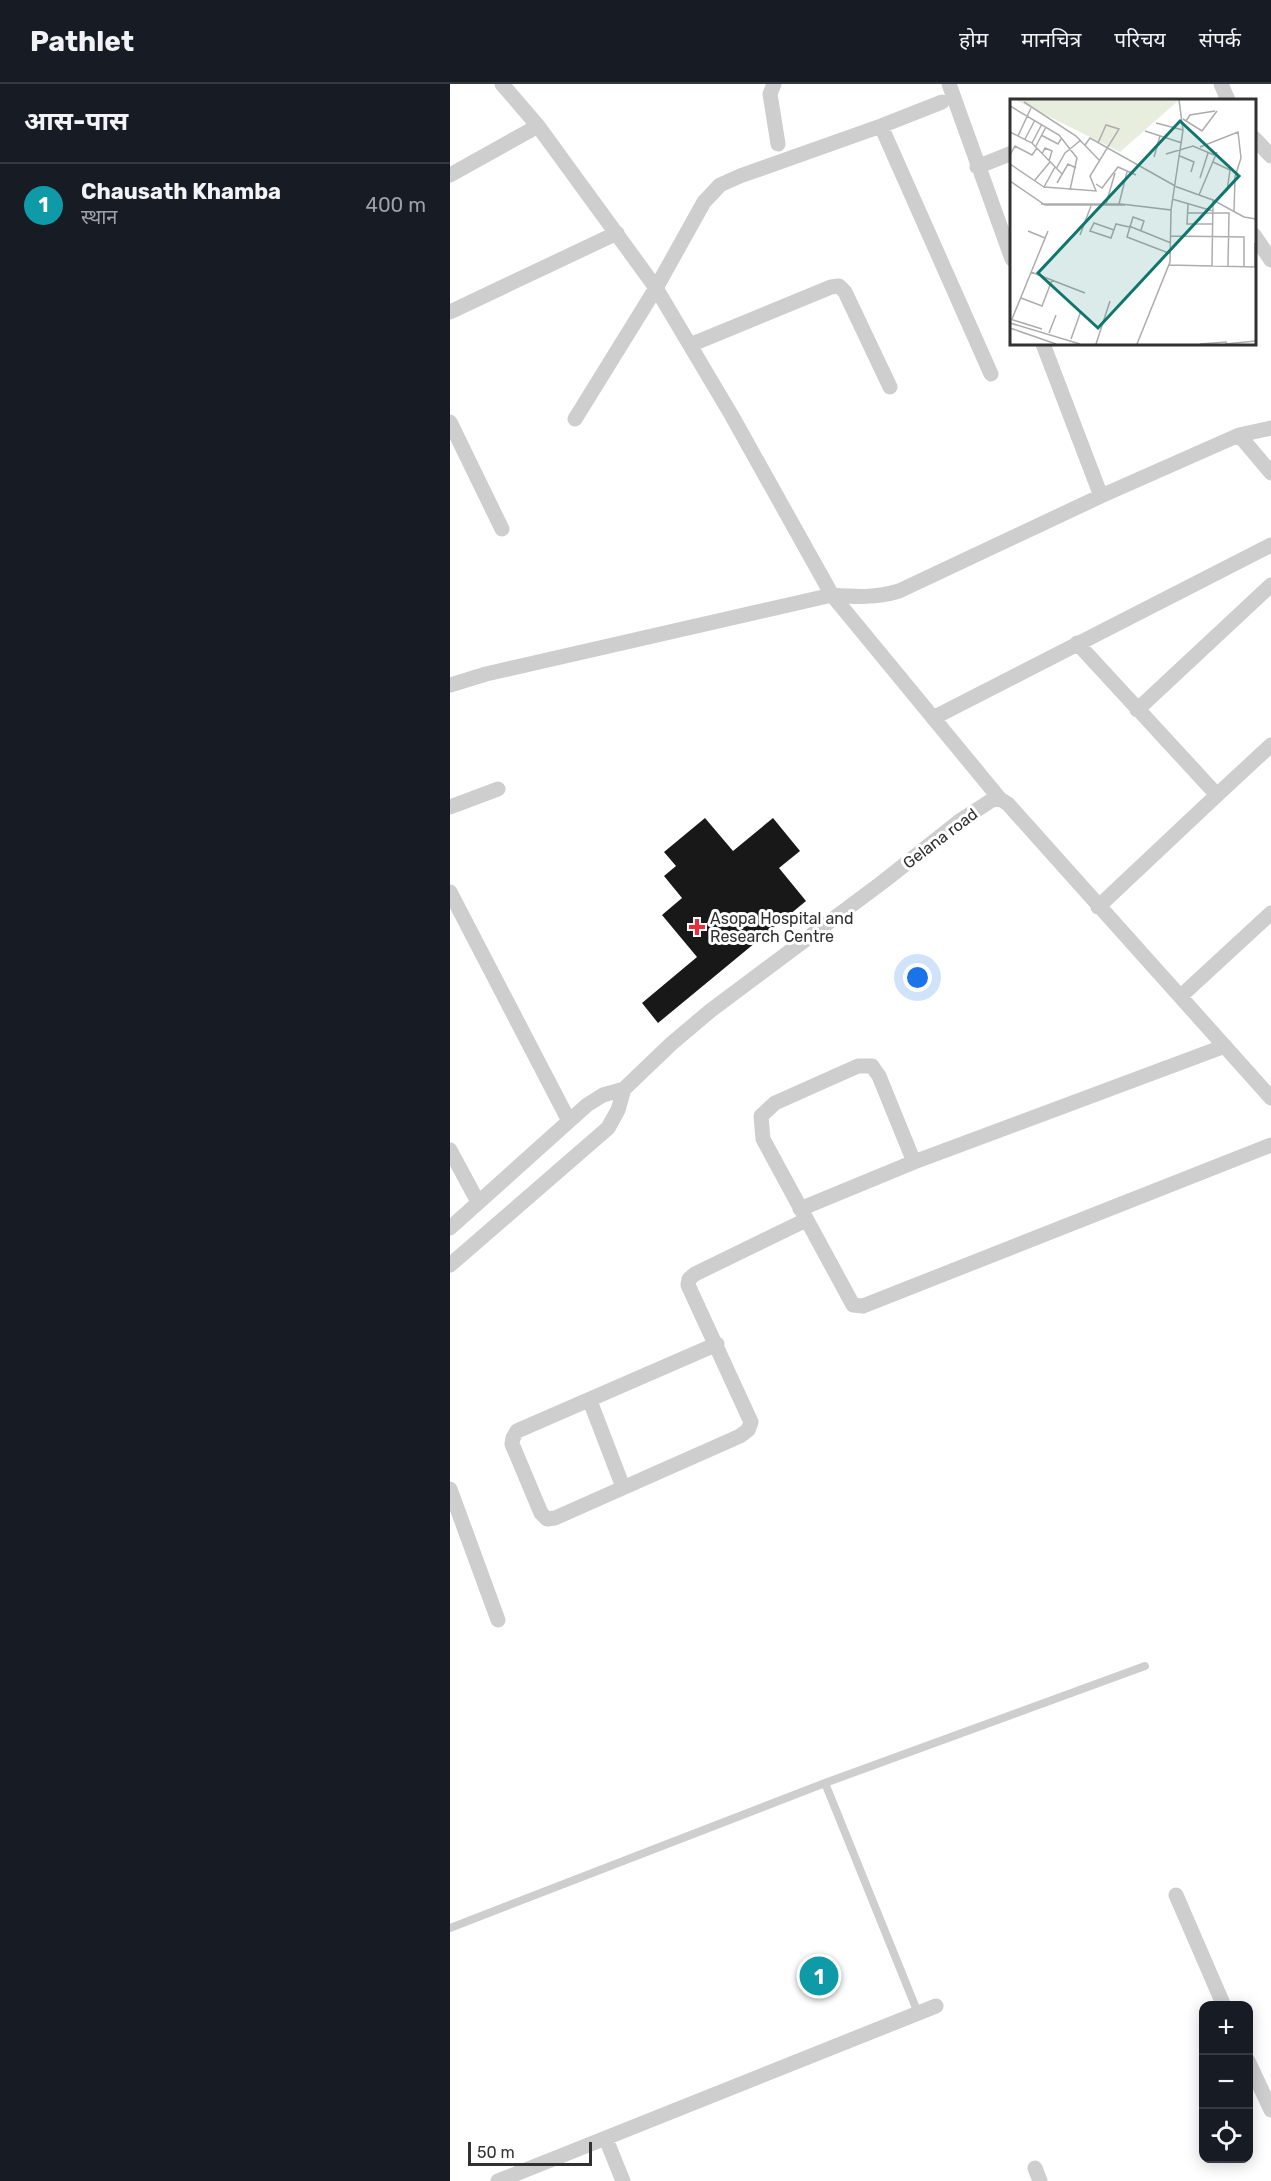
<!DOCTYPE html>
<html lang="hi">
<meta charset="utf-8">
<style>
body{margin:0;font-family:Rubik,"Noto Sans Devanagari",sans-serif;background:#20242c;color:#f1f3f6}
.controls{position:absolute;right:18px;bottom:18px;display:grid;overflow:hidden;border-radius:12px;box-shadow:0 3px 15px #0003}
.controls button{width:54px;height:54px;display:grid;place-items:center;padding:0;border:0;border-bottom:2px solid #363941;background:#171b24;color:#f1f3f6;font:30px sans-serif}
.scale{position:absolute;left:18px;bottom:15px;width:124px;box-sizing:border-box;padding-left:6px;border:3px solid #313131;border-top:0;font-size:16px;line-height:21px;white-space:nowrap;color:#313131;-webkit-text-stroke:4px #fff;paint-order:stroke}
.you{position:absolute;left:468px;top:894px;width:21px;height:21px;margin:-15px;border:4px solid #fff;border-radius:50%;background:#1a73e8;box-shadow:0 0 0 9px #1a73e833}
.badge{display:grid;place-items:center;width:39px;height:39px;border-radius:50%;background:#db2777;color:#fff;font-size:20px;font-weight:700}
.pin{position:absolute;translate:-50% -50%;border:3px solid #fff;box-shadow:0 2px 6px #0006}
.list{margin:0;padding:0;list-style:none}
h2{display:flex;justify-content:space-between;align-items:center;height:78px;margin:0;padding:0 24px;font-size:26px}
h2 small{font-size:20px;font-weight:400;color:#9ea1a6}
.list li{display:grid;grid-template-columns:39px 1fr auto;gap:18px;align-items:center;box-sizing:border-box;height:84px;padding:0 24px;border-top:2px solid #363941}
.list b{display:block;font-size:22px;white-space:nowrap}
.list p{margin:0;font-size:20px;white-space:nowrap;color:#9ea1a6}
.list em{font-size:20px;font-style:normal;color:#9ea1a6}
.icon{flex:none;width:33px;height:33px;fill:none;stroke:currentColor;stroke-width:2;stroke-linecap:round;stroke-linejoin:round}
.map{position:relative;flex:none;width:821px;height:2097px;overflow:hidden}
header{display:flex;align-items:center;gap:36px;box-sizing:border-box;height:84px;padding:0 30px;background:#171b24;border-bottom:2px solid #363941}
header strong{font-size:28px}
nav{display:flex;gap:33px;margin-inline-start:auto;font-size:21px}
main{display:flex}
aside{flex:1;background:#171b24}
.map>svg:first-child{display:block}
.building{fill:#181818}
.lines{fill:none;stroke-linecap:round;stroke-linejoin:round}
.service{stroke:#cecece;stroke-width:8}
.minor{stroke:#cecece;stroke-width:15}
.poi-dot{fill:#ef2b37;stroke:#fff;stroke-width:2}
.labels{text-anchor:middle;stroke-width:6;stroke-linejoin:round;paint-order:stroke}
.street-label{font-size:16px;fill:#313131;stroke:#fff}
.poi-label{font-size:16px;fill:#313131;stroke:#fff;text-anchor:start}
.inset-road{fill:none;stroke:#adadad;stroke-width:1.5}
.view{fill:#0f766e;fill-opacity:0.15;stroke:#0f766e;stroke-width:3}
.inset-edge{fill:none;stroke:#313131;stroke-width:3}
</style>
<header>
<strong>Pathlet</strong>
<nav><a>होम</a><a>मानचित्र</a><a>परिचय</a><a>संपर्क</a></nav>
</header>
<main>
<aside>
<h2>आस-पास<small></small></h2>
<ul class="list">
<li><span class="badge" style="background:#0f9aa8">1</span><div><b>Chausath Khamba</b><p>स्थान</p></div><em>400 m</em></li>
</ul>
</aside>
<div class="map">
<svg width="821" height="2097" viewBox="0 0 821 2097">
<rect width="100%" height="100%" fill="#fff"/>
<path class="building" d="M255,734L283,767L323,734L350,767L329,784L356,817L208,939L192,919L247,873L212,831L232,814L214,792L226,782L214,768Z"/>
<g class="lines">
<path class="service" d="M375,1699L468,1929
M0,1844L375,1699L695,1582"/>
<path class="minor" d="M52,0L88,42L206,204L282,332L382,511L550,715
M324,0L320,10L328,60
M499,0L562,175
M771,0L778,16
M431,42L541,290
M804,54L821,72
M527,83L562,69
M0,91L88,42
M804,151L821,176
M0,228L167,149
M593,260L651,412
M240,261L381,203L389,202L395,208L440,303
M125,335L206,204L254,118L270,101L290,92L431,42L492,18
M0,338L52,445
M789,351L821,389
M627,559L767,711L821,661
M0,601L36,590L382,511C406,513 426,514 449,507L651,412L789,351L821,344
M687,626L821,501
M483,634L821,461
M0,723L48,705
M0,808L119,1037
M648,823L767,711
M731,912L821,829
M0,1066L28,1118
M464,1078L429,992L422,982H408L325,1019L311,1032L313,1055L403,1221L413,1222L821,1061
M350,1125L464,1078L775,962
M0,1144L137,1021L153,1011L174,1005L221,960L260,927L434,797L511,736L542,716L550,715L558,720L821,1014
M0,1181L158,1044L168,1026L174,1005
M267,1260L67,1347L63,1354L62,1360L91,1429L97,1435L105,1434L290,1352L298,1346L301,1338L238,1201L239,1195L245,1190L356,1136
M140,1317L173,1403
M0,1405L48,1536
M726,1811L774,1922
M798,1977L821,2026
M156,2055L173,2097
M585,2084L590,2097
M48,2097L486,1922"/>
</g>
<path class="poi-dot" d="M244 834h6v6h6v6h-6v6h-6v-6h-6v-6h6z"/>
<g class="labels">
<g class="street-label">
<text transform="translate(490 754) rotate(-37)" y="6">Gelana road</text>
</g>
<g class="poi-label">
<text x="260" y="840">Asopa Hospital and<tspan x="260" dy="18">Research Centre</tspan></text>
</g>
</g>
<g transform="translate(560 15)">
<rect width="246" height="246" fill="#fff"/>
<path d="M6,1H169L110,53Z" fill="#e7eede"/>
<path class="inset-road" d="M14,3L66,37L90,62M0,7L49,36L67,59L60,91M173,20L192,32L207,12M176,22L180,16L205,12M146,24L173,31M135,32L172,44M0,33L22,44L52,75M31,36L48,45L51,40M8,37L21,9M15,40L25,21M22,44L32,25M75,46L80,39L167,88L203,101L234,118L246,120M26,47L36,28M190,48L228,33L231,59L225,78L224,113M32,55L35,49L42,52L39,62M156,55L183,47L204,56M0,56L5,47L22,56L27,49M170,57L184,63L181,73M144,58L150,37M203,63L220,71L217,92M0,65L34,88L45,68M46,70L55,54L71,41M190,79L198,54M25,81L40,63M0,82L35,106H115M47,84L58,65L66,69M86,85L92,89L108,68L126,76M34,88L86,92L80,77L109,30L96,26L88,44M189,96L207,53M162,100L203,112M31,105H111L161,111L160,163L127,245M96,105L105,74M109,105L117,73M178,105L177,125H203M161,111L173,31L169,1M177,114H219L218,167M119,127L161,144M104,131L84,124L80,132L101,139L106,125L119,128M131,131L134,122L123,118L117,138L161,155M18,132L35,139M70,136L81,107M161,137L234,138V168M159,166L246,168M202,167L203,101M245,168V144M21,173L75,194M11,199L32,207L42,181M0,220L32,230M2,220L38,132M0,224L70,245M0,229L46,245M39,234L46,216M61,240L71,212M86,245L100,202M190,245L217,243M215,245L246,242"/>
<path class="view" d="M170,22L229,77L88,229L28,174Z"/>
<rect width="246" height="246" class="inset-edge"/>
</g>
</svg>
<div class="controls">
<button>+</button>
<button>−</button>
<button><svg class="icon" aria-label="locate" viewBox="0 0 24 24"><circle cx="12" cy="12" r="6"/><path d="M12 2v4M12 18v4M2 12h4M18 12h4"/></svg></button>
</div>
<div class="scale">50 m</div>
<div class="you"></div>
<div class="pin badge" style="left:369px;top:1892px;background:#0f9aa8">1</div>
</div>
</main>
